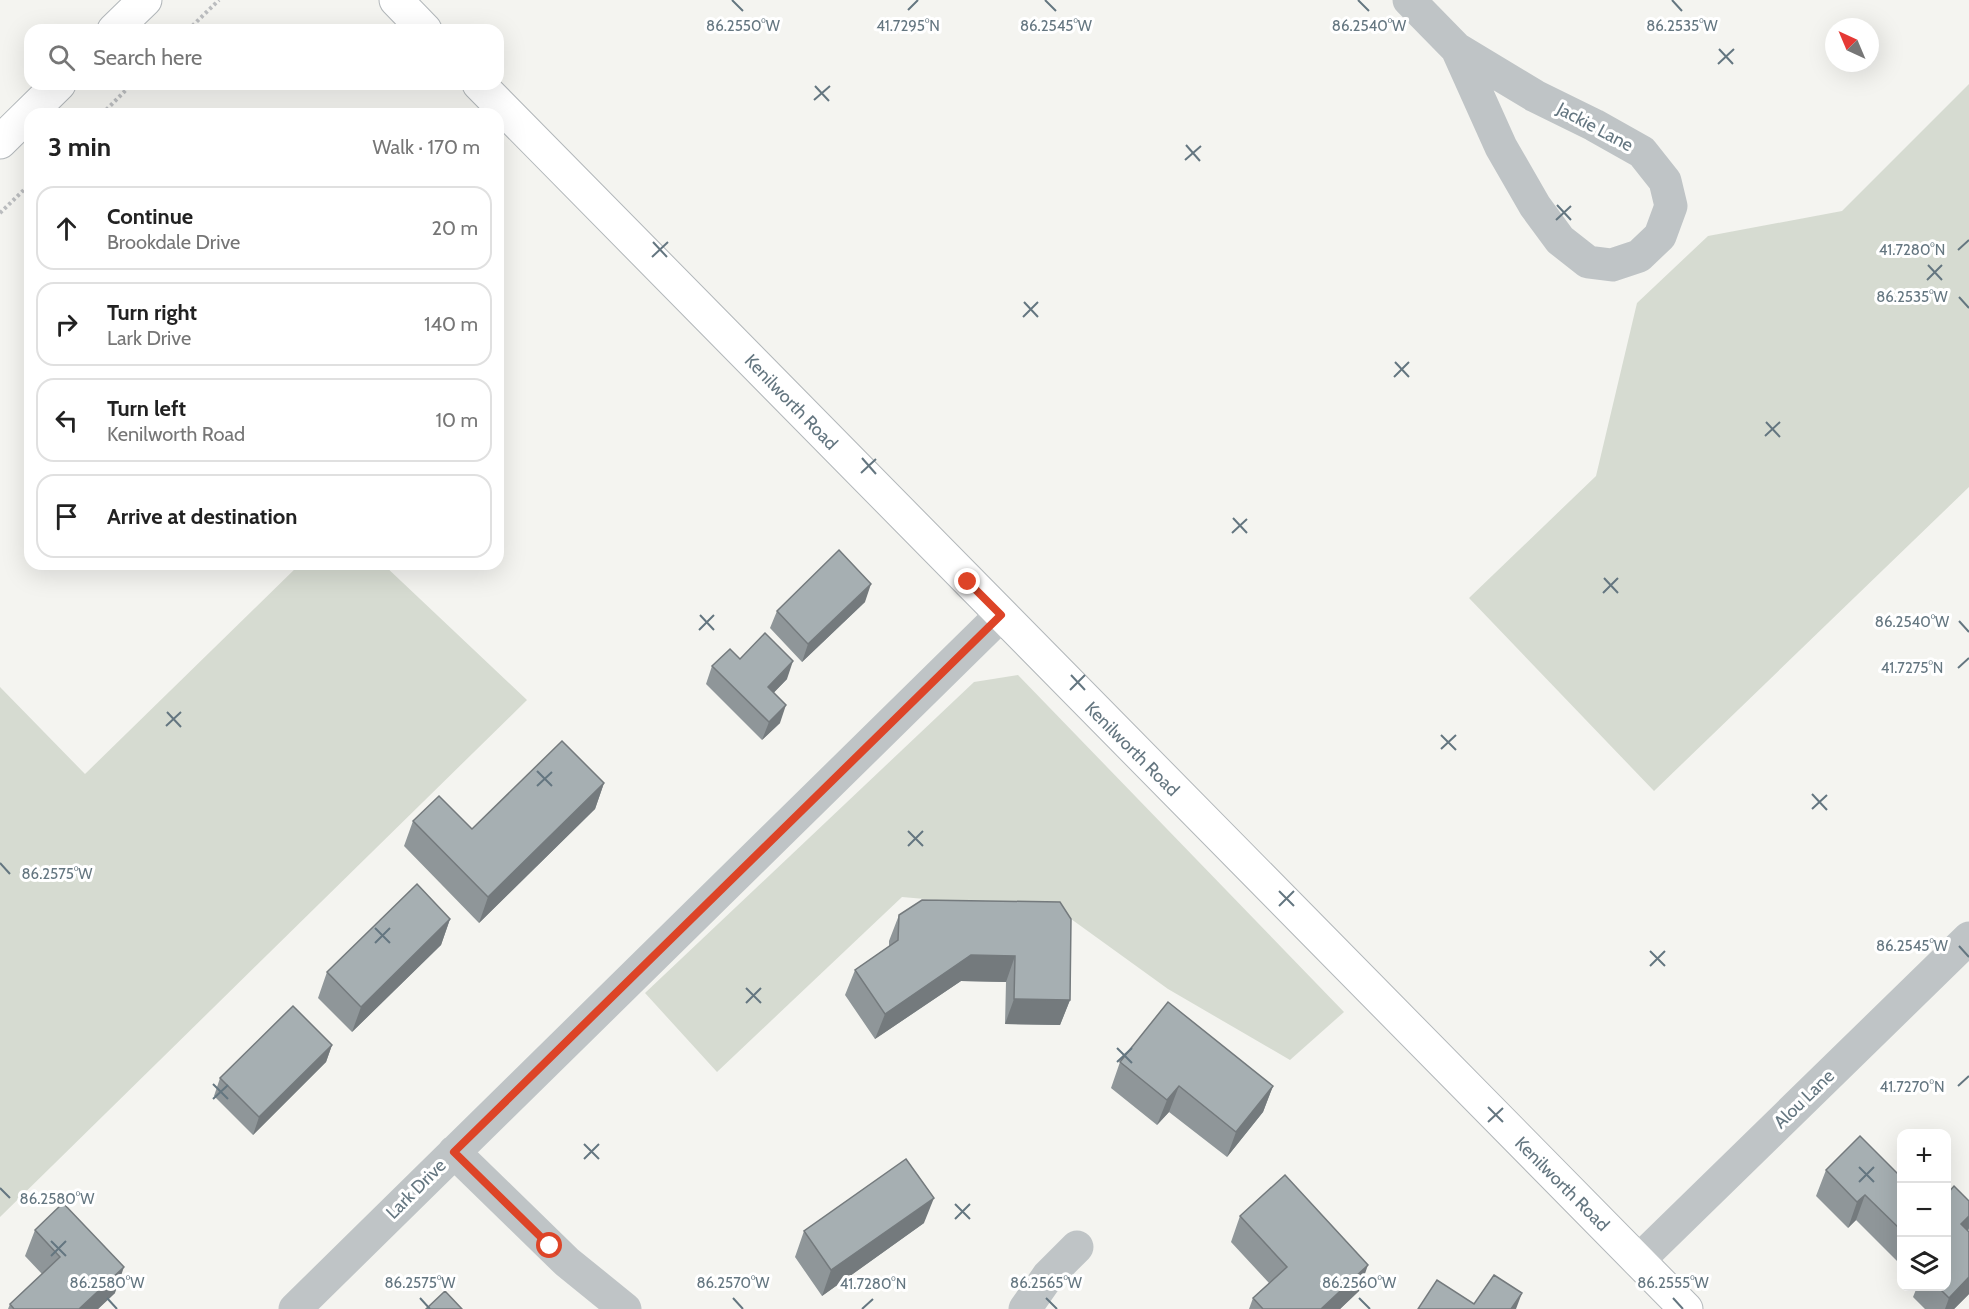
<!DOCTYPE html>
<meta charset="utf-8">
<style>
body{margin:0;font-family:Cabin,sans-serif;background:#f2f2f2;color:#222}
.controls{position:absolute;right:18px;bottom:18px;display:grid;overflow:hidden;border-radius:12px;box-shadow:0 6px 24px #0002}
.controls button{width:54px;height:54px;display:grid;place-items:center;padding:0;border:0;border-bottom:2px solid #e0e0e0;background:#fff;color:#222;font:30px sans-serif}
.compass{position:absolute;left:1825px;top:18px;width:54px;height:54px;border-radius:50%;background:#fff;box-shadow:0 6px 24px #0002;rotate:316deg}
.stop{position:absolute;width:18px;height:18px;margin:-14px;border:4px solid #dd4427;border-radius:50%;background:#fff}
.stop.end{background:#dd4427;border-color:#fff;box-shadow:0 2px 6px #0008}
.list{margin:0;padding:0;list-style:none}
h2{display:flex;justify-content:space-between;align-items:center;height:78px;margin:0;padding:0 24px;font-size:26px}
h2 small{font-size:20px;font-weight:400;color:#767676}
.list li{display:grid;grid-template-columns:39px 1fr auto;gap:18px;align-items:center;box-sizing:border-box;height:84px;margin:0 12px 12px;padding:0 12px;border:2px solid #e0e0e0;border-radius:18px}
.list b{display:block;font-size:22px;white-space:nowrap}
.list p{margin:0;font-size:20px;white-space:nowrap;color:#767676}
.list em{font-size:20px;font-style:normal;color:#767676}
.icon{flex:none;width:33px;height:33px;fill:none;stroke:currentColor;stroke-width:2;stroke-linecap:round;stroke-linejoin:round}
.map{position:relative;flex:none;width:1969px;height:1309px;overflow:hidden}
.search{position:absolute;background:#fff;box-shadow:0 6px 24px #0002;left:24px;top:24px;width:480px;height:66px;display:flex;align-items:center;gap:15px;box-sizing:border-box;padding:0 21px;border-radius:18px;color:#767676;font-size:22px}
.panel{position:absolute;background:#fff;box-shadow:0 6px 24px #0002;left:24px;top:108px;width:480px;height:462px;border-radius:18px}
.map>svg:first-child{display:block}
.green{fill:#d6dbd1}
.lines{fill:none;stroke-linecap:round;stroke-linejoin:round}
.secondary-casing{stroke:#b2b7ba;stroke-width:35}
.path{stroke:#bbbdbf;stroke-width:4;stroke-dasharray:3 3;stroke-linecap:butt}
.street{stroke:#bfc4c6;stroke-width:33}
.secondary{stroke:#fff;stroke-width:33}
.wall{fill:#8f9699}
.shaded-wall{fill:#747a7d}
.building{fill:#a6afb2;stroke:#747a7d;stroke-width:1.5}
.route{stroke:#dd4427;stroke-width:8}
.ticks{fill:none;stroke:#647680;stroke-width:2}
.labels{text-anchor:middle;stroke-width:6;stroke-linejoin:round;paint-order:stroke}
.street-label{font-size:18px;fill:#647680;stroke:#fff}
.ticks-label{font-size:15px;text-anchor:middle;fill:#647680;stroke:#fff;stroke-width:6;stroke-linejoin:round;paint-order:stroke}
</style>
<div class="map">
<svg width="1969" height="1309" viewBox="0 0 1969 1309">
<rect width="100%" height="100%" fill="#f4f4f0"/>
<path class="green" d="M1969,84V487L1654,791L1469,598L1596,476L1637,303L1708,236L1842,211Z
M300,564H383L527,700L0,1217V687L85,774Z
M1018,675L1344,1012L1290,1060L1168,989L1060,911L902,897L717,1072L645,993L974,682Z"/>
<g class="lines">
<g class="secondary-casing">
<path id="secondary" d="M396,0L425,30
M114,30L145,0
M479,84L1686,1309
M0,142L59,84"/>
</g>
<path class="path" d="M188,30L219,0
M102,114L132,84
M0,213L30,184"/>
<path class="street" d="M1409,0L1457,49L1535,96L1594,125L1642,152L1665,181L1671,206L1660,236L1639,256L1612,265L1588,262L1560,240L1535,206L1501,147L1457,49
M454,1152L567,1262L625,1309
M1638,1261L1969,938
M295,1309L1001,615
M1025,1309L1048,1276L1077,1247"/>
<use href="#secondary" class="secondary"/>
</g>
<path class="wall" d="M865,602L802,662L770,628L777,611Z
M740,659L787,679L774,692L780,723L762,740L706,684L712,666Z
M604,783L595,809L479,923L404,846L413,821L472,829Z
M899,915L1071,919L1070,1000L1060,1025L1005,1024L1006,982L961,981L875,1039L845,995L855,970L889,946V941Z
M450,919L441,945L352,1032L318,998L327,972Z
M332,1045L326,1062L253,1135L214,1096L220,1078Z
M1120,1062L1273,1086L1263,1112L1227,1157L1169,1112L1157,1125L1111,1088Z
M1826,1170L1902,1178V1266L1856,1220L1848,1228L1816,1196Z
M1969,1201V1228L1968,1231L1969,1232V1294L1954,1309H1925L1913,1297L1917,1287H1947Z
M1240,1216L1359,1291L1340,1309H1249L1253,1298L1269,1283L1231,1242Z
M924,1223L822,1296L795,1257L804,1231Z
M35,1230L115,1293L98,1309H8L10,1304L42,1274L25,1256Z"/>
<path class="shaded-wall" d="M871,584L865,602L802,662L808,644Z
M793,661L787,679L762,705L768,687Z
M786,705L780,723L762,740L769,722Z
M604,783L595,809L479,923L488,897Z
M450,919L441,945L352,1032L361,1007Z
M971,955L1015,956L1006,982L961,981L875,1039L885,1014Z
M1014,999L1070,1000L1060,1025L1005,1024Z
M332,1045L326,1062L253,1135L259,1117Z
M1179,1086L1169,1112L1157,1125L1167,1100Z
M1273,1086L1263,1112L1227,1157L1236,1132Z
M1865,1195L1856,1220L1848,1228L1857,1202Z
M934,1198L924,1223L822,1296L831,1270Z
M1969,1216V1228L1967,1234L1961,1224Z
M1368,1265L1359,1291L1340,1309H1321Z
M124,1267L115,1293L98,1309H79Z
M1969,1277V1294L1954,1309H1945L1949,1298Z
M1522,1293L1516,1309H1511Z"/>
<path class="building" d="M839,550L871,584L808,644L777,611Z
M765,633L793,661L768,687L786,705L769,722L712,666L730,649L740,659Z
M562,741L604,783L488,897L413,821L439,796L472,829Z
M417,884L450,919L361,1007L327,972Z
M922,900L1060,902L1071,919L1070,1000L1014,999L1015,956L971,955L885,1014L855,970L898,940L899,915Z
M1168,1002L1273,1086L1236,1132L1179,1086L1167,1100L1120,1062Z
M293,1006L332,1045L259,1117L220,1078Z
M1860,1136L1902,1178V1231L1865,1195L1857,1202L1826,1170Z
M906,1159L934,1198L831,1270L804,1231Z
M1285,1175L1368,1265L1321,1309H1263L1253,1298L1287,1267L1240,1216Z
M1954,1186L1969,1201V1216L1961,1224L1969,1232V1277L1949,1298L1938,1287H1947V1194Z
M63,1203L124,1267L79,1309H14L10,1304L60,1257L35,1230Z
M1494,1275L1522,1293L1511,1309H1418L1437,1280L1474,1304Z
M445,1291L462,1309H426Z"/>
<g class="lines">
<path class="route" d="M550,1246L454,1152L1001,615L968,582"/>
</g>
<path class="ticks" d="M732,0L743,11M1045,0L1056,11M1358,0L1369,11M1672,0L1682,11M908,10L918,0M1719,49L1733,64M1718,64L1734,49M815,86L829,101M814,100L830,86M1186,145L1200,161M1185,160L1201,146M1557,205L1571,220M1556,220L1571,206M653,242L667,257M1958,250L1969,240M652,257L668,242M1928,265L1942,280M1927,280L1942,265M1959,297L1969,308M1024,302L1038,317M1023,317L1038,302M1395,362L1409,377M1394,377L1409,362M1766,422L1780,437M1765,436L1780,422M862,458L876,474M861,473L876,459M1233,518L1247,533M1232,533L1247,519M1604,578L1618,593M1603,593L1618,578M700,615L714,630M1959,621L1969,632M699,630L714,615M1958,668L1969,658M1071,675L1085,690M1070,690L1085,675M167,712L181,727M166,726L181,712M1441,735L1456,750M1441,749L1456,735M537,771L552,786M537,786L552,772M1812,794L1827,810M1812,809L1827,795M908,831L923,846M908,846L923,831M0,863L10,874M1279,891L1294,906M1279,906L1294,891M375,928L390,943M375,943L390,928M1959,946L1969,957M1650,951L1665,966M1650,966L1665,951M746,988L761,1003M746,1003L761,988M1117,1048L1132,1063M1117,1062L1132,1048M213,1084L228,1099M1958,1086L1969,1076M213,1099L228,1085M1488,1107L1503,1122M1488,1122L1503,1108M584,1144L599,1159M584,1159L599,1144M1859,1167L1874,1182M1859,1182L1874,1167M0,1188L10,1198M955,1204L970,1219M955,1219L970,1204M51,1241L66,1256M51,1256L66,1241M107,1298L117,1309M420,1298L430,1309M733,1298L743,1309M1046,1298L1057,1309M1359,1298L1370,1309M1673,1298L1683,1309M862,1309L873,1299"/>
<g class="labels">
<g class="street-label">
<text transform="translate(1595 127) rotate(28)" y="6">Jackie Lane</text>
<text transform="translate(791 402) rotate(46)" y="6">Kenilworth Road</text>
<text transform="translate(1132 749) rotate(45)" y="6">Kenilworth Road</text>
<text transform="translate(1804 1099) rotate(-44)" y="6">Alou Lane</text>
<text transform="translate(1562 1184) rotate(45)" y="6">Kenilworth Road</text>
<text transform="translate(416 1189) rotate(-45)" y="6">Lark Drive</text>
</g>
</g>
<g class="ticks-label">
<text x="908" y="31">41.7295°N</text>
<text x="743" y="31">86.2550°W</text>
<text x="1682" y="31">86.2535°W</text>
<text x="1056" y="31">86.2545°W</text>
<text x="1369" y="31">86.2540°W</text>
<text x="1912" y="255">41.7280°N</text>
<text x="1912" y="302">86.2535°W</text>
<text x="1912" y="627">86.2540°W</text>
<text x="1912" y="673">41.7275°N</text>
<text x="57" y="879">86.2575°W</text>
<text x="1912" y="951">86.2545°W</text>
<text x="1912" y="1092">41.7270°N</text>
<text x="57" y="1204">86.2580°W</text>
<text x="107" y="1288">86.2580°W</text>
<text x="420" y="1288">86.2575°W</text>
<text x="733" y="1288">86.2570°W</text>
<text x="1046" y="1288">86.2565°W</text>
<text x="1359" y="1288">86.2560°W</text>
<text x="1673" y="1288">86.2555°W</text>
<text x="873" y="1289">41.7280°N</text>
</g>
</svg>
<div class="controls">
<button>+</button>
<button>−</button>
<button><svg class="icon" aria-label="layers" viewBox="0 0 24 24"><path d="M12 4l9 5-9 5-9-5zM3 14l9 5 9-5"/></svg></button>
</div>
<svg class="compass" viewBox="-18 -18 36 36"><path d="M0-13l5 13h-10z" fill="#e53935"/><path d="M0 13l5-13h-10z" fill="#767676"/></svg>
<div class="stop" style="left:550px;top:1246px"></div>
<div class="stop end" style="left:968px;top:582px"></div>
<div class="search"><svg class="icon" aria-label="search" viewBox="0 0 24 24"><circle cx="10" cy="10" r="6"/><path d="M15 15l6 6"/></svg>Search here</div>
<section class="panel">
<h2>3 min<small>Walk · 170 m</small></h2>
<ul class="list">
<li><svg class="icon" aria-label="ahead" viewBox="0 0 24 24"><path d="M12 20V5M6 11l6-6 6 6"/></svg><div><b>Continue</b><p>Brookdale Drive</p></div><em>20 m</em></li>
<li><svg class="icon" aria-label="right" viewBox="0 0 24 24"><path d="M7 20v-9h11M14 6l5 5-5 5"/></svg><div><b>Turn right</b><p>Lark Drive</p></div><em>140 m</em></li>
<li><svg class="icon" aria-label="left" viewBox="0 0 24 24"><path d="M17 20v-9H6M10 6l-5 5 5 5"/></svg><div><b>Turn left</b><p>Kenilworth Road</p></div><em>10 m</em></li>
<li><svg class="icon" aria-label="arrive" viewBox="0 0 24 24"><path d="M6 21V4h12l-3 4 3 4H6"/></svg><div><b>Arrive at destination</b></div></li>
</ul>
</section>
</div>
